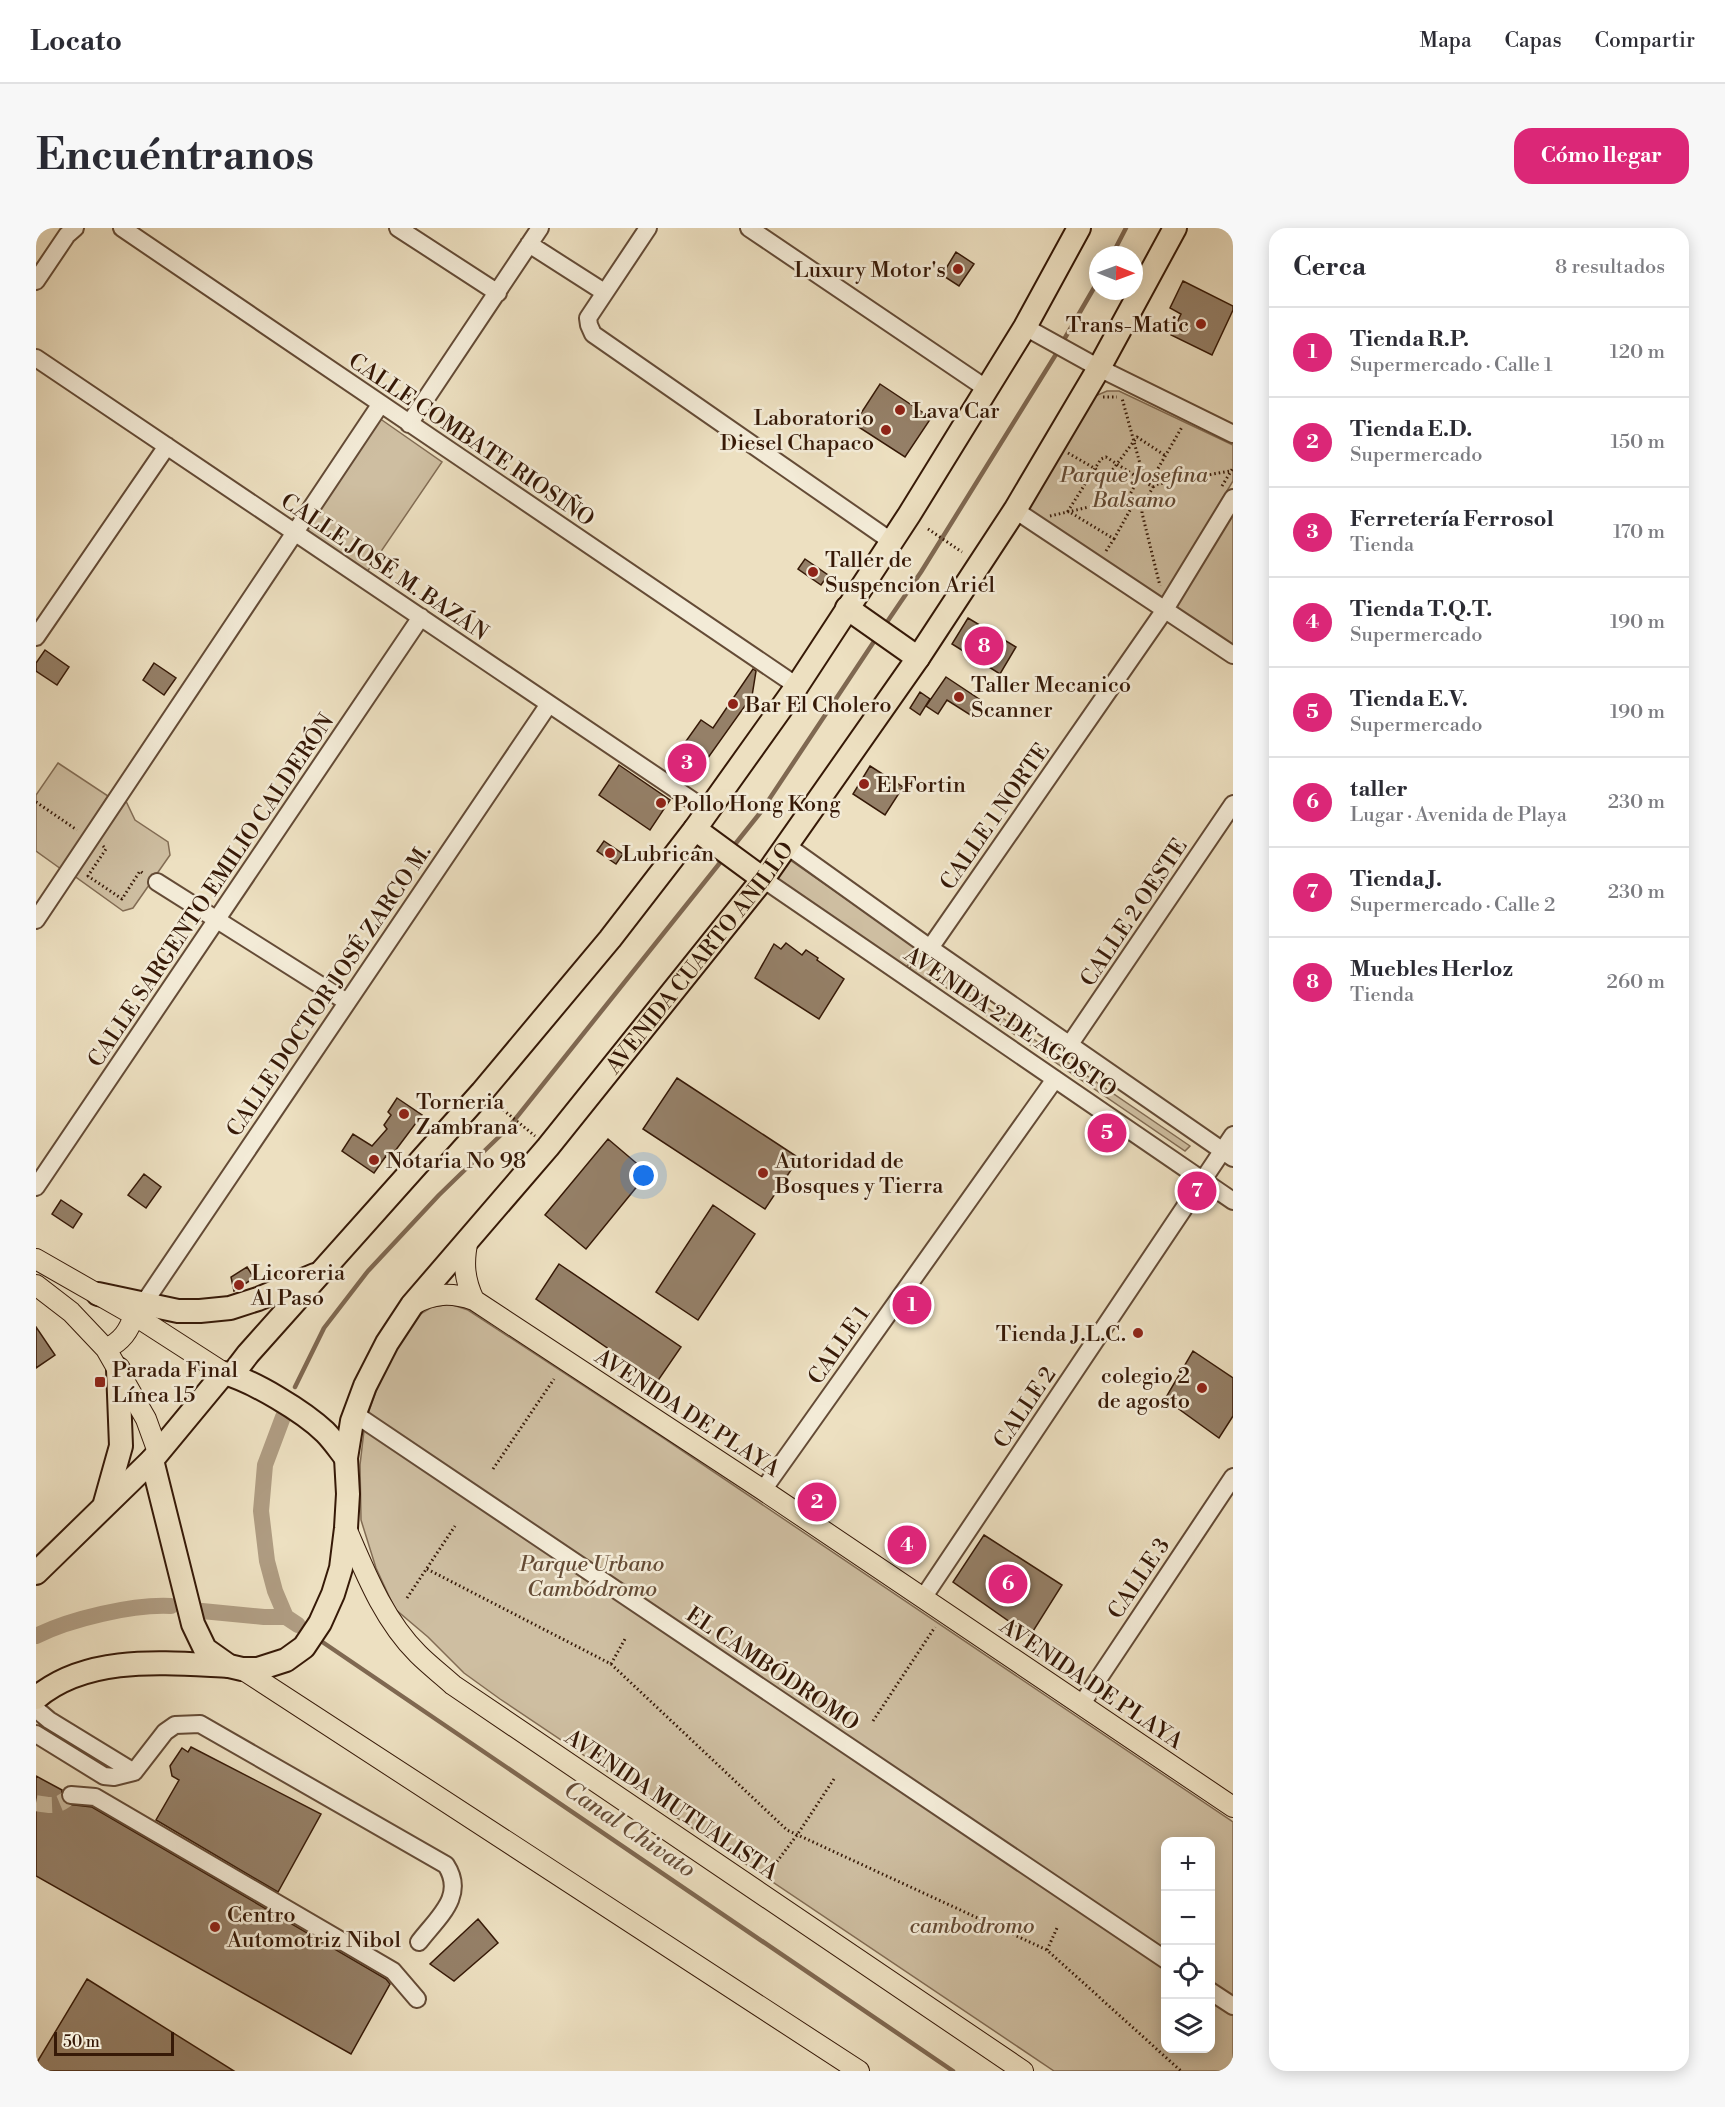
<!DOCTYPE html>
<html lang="es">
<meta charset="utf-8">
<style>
body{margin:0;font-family:"Libre Bodoni",serif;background:#f7f7f7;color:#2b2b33}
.controls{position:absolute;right:18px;bottom:18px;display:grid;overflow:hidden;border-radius:12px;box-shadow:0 3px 15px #0003}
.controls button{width:54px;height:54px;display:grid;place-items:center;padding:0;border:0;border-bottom:2px solid #e1e1e2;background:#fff;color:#2b2b33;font:30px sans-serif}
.compass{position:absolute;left:1053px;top:18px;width:54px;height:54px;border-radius:50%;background:#fff;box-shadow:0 3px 15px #0003;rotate:91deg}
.scale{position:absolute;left:18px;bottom:15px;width:120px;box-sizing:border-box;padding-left:6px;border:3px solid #361907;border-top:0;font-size:16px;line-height:21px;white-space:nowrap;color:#361907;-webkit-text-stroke:4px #f3ebd7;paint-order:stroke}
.you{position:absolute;left:608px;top:948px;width:21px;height:21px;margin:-15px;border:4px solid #fff;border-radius:50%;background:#1a73e8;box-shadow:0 0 0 9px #1a73e833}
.badge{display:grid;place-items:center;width:39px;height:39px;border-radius:50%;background:#db2777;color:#fff;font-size:20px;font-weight:700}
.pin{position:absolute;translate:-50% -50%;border:3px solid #fff;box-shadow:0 2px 6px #0006}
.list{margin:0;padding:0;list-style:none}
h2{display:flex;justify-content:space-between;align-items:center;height:78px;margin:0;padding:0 24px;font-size:26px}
h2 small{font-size:20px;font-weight:400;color:#7c7c81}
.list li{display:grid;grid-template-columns:39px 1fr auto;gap:18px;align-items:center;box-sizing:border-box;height:90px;padding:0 24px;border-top:2px solid #e1e1e2}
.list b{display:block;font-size:22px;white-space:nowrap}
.list p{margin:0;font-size:20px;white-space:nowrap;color:#7c7c81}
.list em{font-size:20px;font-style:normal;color:#7c7c81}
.icon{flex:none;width:33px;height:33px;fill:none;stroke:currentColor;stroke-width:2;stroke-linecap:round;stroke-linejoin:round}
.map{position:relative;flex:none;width:1197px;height:1843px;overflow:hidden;border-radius:18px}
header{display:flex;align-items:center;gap:36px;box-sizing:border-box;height:84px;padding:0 30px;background:#fff;border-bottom:2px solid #e1e1e2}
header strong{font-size:28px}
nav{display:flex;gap:33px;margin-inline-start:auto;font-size:21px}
.intro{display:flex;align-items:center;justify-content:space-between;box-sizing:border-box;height:144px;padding:0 36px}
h1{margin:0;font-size:42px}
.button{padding:15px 27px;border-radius:18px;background:#db2777;color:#fff;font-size:21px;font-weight:700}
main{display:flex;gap:36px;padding:0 36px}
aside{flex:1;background:#fff;border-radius:18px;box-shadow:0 3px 15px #0003}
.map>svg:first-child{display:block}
.green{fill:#cebea1;stroke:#826c54;stroke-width:1.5;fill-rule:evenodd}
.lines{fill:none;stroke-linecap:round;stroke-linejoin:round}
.stream{stroke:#7f6851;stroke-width:4.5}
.canal{stroke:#af9c82;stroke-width:16}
.building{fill:#958068;stroke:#361907;stroke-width:1.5}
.minor-tunnel{stroke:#c8b89c;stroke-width:16;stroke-dasharray:16 8;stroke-linecap:butt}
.minor-casing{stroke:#644b36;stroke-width:20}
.major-casing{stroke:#361907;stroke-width:22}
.highway-casing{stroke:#361907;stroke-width:26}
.path{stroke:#361907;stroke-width:3;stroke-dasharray:1.5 3;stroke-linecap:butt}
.minor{stroke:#f3ebd7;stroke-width:16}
.major{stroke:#ede0c1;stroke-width:20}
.highway{stroke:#ede0c1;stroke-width:22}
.poi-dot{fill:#8f2418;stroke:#f3ebd7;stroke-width:2}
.labels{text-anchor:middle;stroke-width:5;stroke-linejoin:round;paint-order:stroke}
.poi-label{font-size:22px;fill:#361907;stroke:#f3ebd7;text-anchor:start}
.street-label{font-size:22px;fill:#361907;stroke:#f3ebd7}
.park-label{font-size:22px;font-style:italic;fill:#644b35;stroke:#f3ebd7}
.water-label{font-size:24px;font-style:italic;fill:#664d38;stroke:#f3ebd7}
</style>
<header>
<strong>Locato</strong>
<nav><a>Mapa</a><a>Capas</a><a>Compartir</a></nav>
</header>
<div class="intro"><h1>Encuéntranos</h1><a class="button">Cómo llegar</a></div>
<main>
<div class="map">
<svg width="1197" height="1843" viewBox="0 0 1197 1843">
<rect width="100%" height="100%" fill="#ede0c1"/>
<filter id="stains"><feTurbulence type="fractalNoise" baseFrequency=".00333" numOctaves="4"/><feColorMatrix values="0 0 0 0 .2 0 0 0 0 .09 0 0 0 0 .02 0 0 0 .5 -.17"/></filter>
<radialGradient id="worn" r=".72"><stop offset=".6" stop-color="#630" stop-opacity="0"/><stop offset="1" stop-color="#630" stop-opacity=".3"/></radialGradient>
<path class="green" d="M1071,163H1083L1197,217V253L1125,372L988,282L1059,168Z
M343,190L406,234L331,344L268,300Z
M1197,285V421L1142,383L1141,374Z
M22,535L72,568L25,641L0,623V567Z
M88,569L99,592L132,614L134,627L97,680L87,683L37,647Z
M754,632L882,721L877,729L880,731L884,724L904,736L899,744L1154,918L1149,923L896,750L893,754L873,742L876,736L874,734L870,740L741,651Z
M414,1076L432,1082L629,1211L1197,1594V1843H1018L464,1471L428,1445L392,1409L359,1381L340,1340L325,1292L324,1237L329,1194L348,1141L376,1091L396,1079ZM1130,1614H1174V1820H1130Z"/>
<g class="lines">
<path class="stream" d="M1076,27L1090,0
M1026,115L1062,53
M849,397L885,344L1022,123
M696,620L724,585L841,409
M259,1159L288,1100L332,1043L403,967L472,900L687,631
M250,1389L270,1402
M282,1411L917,1843"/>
<path class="canal" d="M247,1189L229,1237L225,1283L231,1333L239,1363L250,1389L262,1397
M166,1383L228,1389H250
M0,1408C34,1391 97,1376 135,1378"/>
</g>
<path class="building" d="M920,24L938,36L923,58L906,47Z
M1147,53L1197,78V82L1176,127L1135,107L1145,86L1134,80Z
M844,156L895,190L869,229L818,196Z
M769,331L792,347L785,357L762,341Z
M932,390L980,419L964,446L916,416Z
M9,422L33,439L21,457L0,443V435Z
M118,435L140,450L128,467L107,452Z
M717,441L720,443L716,468L659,548L643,550L631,540L665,492L677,500Z
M910,449L946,473L936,488L911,472L902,486L890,478Z
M884,464L894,471L884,487L874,480Z
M583,537L634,572L614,602L563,567Z
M834,538L867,559L849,587L817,566Z
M568,613L587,626L580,636L561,623Z
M750,715L766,727L770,722L782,730L781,732L808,751L783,791L719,750L738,716L745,721Z
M641,850L763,930L729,981L607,901Z
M361,870L386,887L353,931L350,928L338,945L306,923L317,906L336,918L351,901L348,897L355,887L352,884Z
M572,911L612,945L550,1021L509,987Z
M108,946L125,959L110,980L92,967Z
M25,972L46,986L37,1000L16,986Z
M677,977L719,1006L662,1092L620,1064Z
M523,1036L645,1119L621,1154L500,1071Z
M211,1039L218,1050L198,1063L195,1049Z
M0,1099L19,1127L0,1140Z
M1157,1123L1197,1150V1188L1183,1210L1129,1171Z
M948,1307L1026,1357L994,1408L917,1354Z
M155,1519L285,1586L242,1664L120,1592L143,1552L136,1548L134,1538L146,1520L152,1524Z
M0,1548L26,1562L25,1571L30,1576L56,1579L350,1751L354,1756L315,1826L0,1648Z
M442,1691L462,1715L418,1753L394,1736Z
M51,1751L198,1843H11L0,1836Z"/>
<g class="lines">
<path class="minor-tunnel" d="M0,1575C16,1578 23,1579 35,1567"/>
<g class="minor-casing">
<path id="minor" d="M86,0L761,458
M362,0L462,65
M612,0L552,90L553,97L557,106L855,313
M713,0L951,161
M493,16L568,64
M0,53L31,7L39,0
M989,99L1063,140L1197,206
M0,130L672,583
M373,196L504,0
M979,282L1197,427
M0,409L131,218
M750,617L894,720L1197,930
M727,651L1197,973
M121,654L311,774
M0,692L344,177
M894,720L1128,383L1197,270
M1034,816L1197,576
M0,959L385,389
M108,1075L513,476
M319,1186L1130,1732
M727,1262L1019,851
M887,1370L1197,907
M1045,1477L1197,1249
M0,1481L13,1492L98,1544L129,1504L139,1497L164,1496L410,1637C430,1668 402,1689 383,1714
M0,1506L68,1548L78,1549L98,1544
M35,1567L59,1569L357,1743L381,1771
M1174,1763L1197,1778"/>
</g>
<g class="major-casing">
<path id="major" d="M432,1011C427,1034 428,1051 438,1072
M0,1031L98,1087L188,1145
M0,1057L35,1084L70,1121L110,1191L122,1224
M376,1077C397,1065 415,1064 438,1072L727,1262L1197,1579
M70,1121C86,1113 93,1103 98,1087
M310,1300C329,1344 347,1391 382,1426C393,1437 406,1447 417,1457L987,1843
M206,1441L823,1843"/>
</g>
<g class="highway-casing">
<g id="highway">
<path d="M811,380L882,430"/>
<path d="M659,601L727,651"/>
<path d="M62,1066L142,1083H164L194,1080L222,1071L279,1047"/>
<path d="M196,1147L212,1126L446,864L574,711L659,601L761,458L873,287L989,99L1043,0"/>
<path id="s1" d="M116,1232L157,1396L169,1421L193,1438L206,1441H222L250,1432L268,1419L284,1395L297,1366L305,1340L310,1300L312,1266L310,1230L316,1193L329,1158L351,1115L376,1077L512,919L727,651L882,430L979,282L1063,140L1139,0"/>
<path d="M69,1275L85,1218L82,1141"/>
<path d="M0,1345L116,1232L188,1145C217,1153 267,1183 289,1204C297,1212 303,1221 310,1230"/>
<path d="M0,1470C52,1426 130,1435 193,1438"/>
</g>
</g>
<path class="path" d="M1067,169H1081
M1032,225L1072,248L1101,209L1130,228
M1113,256L1146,199
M1186,258L1197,240
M1117,259L1122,256L1194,243
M1098,275L1092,270L1103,250
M1106,279V285L1124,358
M1014,288L1092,270
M892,301L926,324
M1078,311L1098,275L1106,279L1117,259L1109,254
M1070,323L1078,311L1032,283L1065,231L1070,229L1109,254L1086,170
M0,574L41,602
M67,618L70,621L52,648L86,671L104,643L108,646
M460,876L499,908
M457,1241L518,1151
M391,1341L575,1436L751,1602L1011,1722L1145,1843
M371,1370L419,1298
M575,1436L589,1411
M837,1493L899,1399
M730,1648L761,1607L798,1551
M1011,1722L1021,1700"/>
<use href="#minor" class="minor"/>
<use href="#major" class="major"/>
<use href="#highway" class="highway"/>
</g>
<g class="poi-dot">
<circle cx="922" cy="41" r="6"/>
<circle cx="1165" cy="96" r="6"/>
<circle cx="864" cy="182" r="6"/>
<circle cx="850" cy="202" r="6"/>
<circle cx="777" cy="344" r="6"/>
<circle cx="923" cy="469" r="6"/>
<circle cx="697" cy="476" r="6"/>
<circle cx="828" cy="556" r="6"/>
<circle cx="625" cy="575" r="6"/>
<circle cx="574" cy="625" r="6"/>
<circle cx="368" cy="886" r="6"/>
<circle cx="338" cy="932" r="6"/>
<circle cx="727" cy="945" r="6"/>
<circle cx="203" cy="1057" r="6"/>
<circle cx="1102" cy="1105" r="6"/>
<rect x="58" y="1148" width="12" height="12" rx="3"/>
<circle cx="1166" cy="1160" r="6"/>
<circle cx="179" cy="1699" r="6"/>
</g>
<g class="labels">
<g class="poi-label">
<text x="910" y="49" text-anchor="end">Luxury Motor's</text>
<text x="1153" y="104" text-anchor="end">Trans-Matic</text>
<text x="876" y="190">Lava Car</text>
<text x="838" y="197" text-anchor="end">Laboratorio<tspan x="838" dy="25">Diesel Chapaco</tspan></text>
<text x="789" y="339">Taller de<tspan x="789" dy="25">Suspencion Ariel</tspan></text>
<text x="935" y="464">Taller Mecanico<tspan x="935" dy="25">Scanner</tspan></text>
<text x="709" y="484">Bar El Cholero</text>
<text x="840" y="564">El Fortin</text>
<text x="637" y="583">Pollo Hong Kong</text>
<text x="586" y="633">Lubrican</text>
<text x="380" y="881">Torneria<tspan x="380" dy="25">Zambrana</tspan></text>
<text x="350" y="940">Notaria No 98</text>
<text x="739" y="940">Autoridad de<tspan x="739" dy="25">Bosques y Tierra</tspan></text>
<text x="215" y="1052">Licoreria<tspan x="215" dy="25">Al Paso</tspan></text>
<text x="1090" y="1113" text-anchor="end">Tienda J.L.C.</text>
<text x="76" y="1149">Parada Final<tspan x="76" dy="25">Línea 15</tspan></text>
<text x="1154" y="1155" text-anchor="end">colegio 2<tspan x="1154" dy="25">de agosto</tspan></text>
<text x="191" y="1694">Centro<tspan x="191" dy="25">Automotriz Nibol</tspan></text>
</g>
<g class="street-label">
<text transform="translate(436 211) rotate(34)" y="8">CALLE COMBATE RIOSIÑO</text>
<text transform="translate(349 338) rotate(34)" y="8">CALLE JOSÉ M. BAZÁN</text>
<text transform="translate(958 588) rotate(-55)" y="8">CALLE 1 NORTE</text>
<text transform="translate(174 662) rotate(-56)" y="8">CALLE SARGENTO EMILIO CALDERÓN</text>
<text transform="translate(1097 684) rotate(-56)" y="8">CALLE 2 OESTE</text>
<text dy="8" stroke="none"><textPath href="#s1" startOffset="1125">AVENIDA CUARTO ANILLO</textPath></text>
<text transform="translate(292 762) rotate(-56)" y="8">CALLE DOCTOR JOSÉ ZARCO M.</text>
<text transform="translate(975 793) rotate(34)" y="8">AVENIDA 2 DE AGOSTO</text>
<text transform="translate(802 1117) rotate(-55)" y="8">CALLE 1</text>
<text transform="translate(988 1179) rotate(-56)" y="8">CALLE 2</text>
<text transform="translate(652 1184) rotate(33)" y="8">AVENIDA DE PLAYA</text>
<text transform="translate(1102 1350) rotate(-56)" y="8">CALLE 3</text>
<text transform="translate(737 1440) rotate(34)" y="8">EL CAMBÓDROMO</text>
<text transform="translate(1056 1455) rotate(34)" y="8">AVENIDA DE PLAYA</text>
<text transform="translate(636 1576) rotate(34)" y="8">AVENIDA MUTUALISTA</text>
</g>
<g class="park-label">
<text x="1098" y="254">Parque Josefina<tspan x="1098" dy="25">Balsamo</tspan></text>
<text x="556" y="1343">Parque Urbano<tspan x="556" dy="25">Cambódromo</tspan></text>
<text x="936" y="1705">cambodromo</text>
</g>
<g class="water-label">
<text transform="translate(594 1601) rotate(34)" y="8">Canal Chivato</text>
</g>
</g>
<rect width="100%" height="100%" filter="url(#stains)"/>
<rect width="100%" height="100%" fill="url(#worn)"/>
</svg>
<div class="controls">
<button>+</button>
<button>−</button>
<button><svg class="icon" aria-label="locate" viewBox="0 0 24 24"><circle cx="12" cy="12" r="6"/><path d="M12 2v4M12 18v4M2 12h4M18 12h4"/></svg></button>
<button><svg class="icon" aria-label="layers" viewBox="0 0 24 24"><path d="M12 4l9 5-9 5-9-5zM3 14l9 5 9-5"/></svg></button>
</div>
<svg class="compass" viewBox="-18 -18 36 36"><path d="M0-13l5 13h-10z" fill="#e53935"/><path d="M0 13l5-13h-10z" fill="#7c7c81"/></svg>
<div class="scale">50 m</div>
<div class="you"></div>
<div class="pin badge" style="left:876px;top:1077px">1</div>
<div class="pin badge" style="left:781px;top:1274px">2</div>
<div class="pin badge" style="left:651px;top:535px">3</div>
<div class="pin badge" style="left:871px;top:1317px">4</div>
<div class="pin badge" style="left:1071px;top:905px">5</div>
<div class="pin badge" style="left:972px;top:1356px">6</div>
<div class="pin badge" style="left:1161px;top:963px">7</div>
<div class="pin badge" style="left:948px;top:418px">8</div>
</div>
<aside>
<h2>Cerca<small>8 resultados</small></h2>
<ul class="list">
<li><span class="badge">1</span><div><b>Tienda R.P.</b><p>Supermercado · Calle 1</p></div><em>120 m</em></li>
<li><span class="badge">2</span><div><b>Tienda E.D.</b><p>Supermercado</p></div><em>150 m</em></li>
<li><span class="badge">3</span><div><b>Ferretería Ferrosol</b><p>Tienda</p></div><em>170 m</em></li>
<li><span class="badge">4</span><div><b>Tienda T.Q.T.</b><p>Supermercado</p></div><em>190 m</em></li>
<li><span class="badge">5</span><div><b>Tienda E.V.</b><p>Supermercado</p></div><em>190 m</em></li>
<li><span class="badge">6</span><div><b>taller</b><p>Lugar · Avenida de Playa</p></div><em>230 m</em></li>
<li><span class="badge">7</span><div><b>Tienda J.</b><p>Supermercado · Calle 2</p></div><em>230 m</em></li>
<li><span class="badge">8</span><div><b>Muebles Herloz</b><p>Tienda</p></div><em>260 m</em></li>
</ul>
</aside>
</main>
